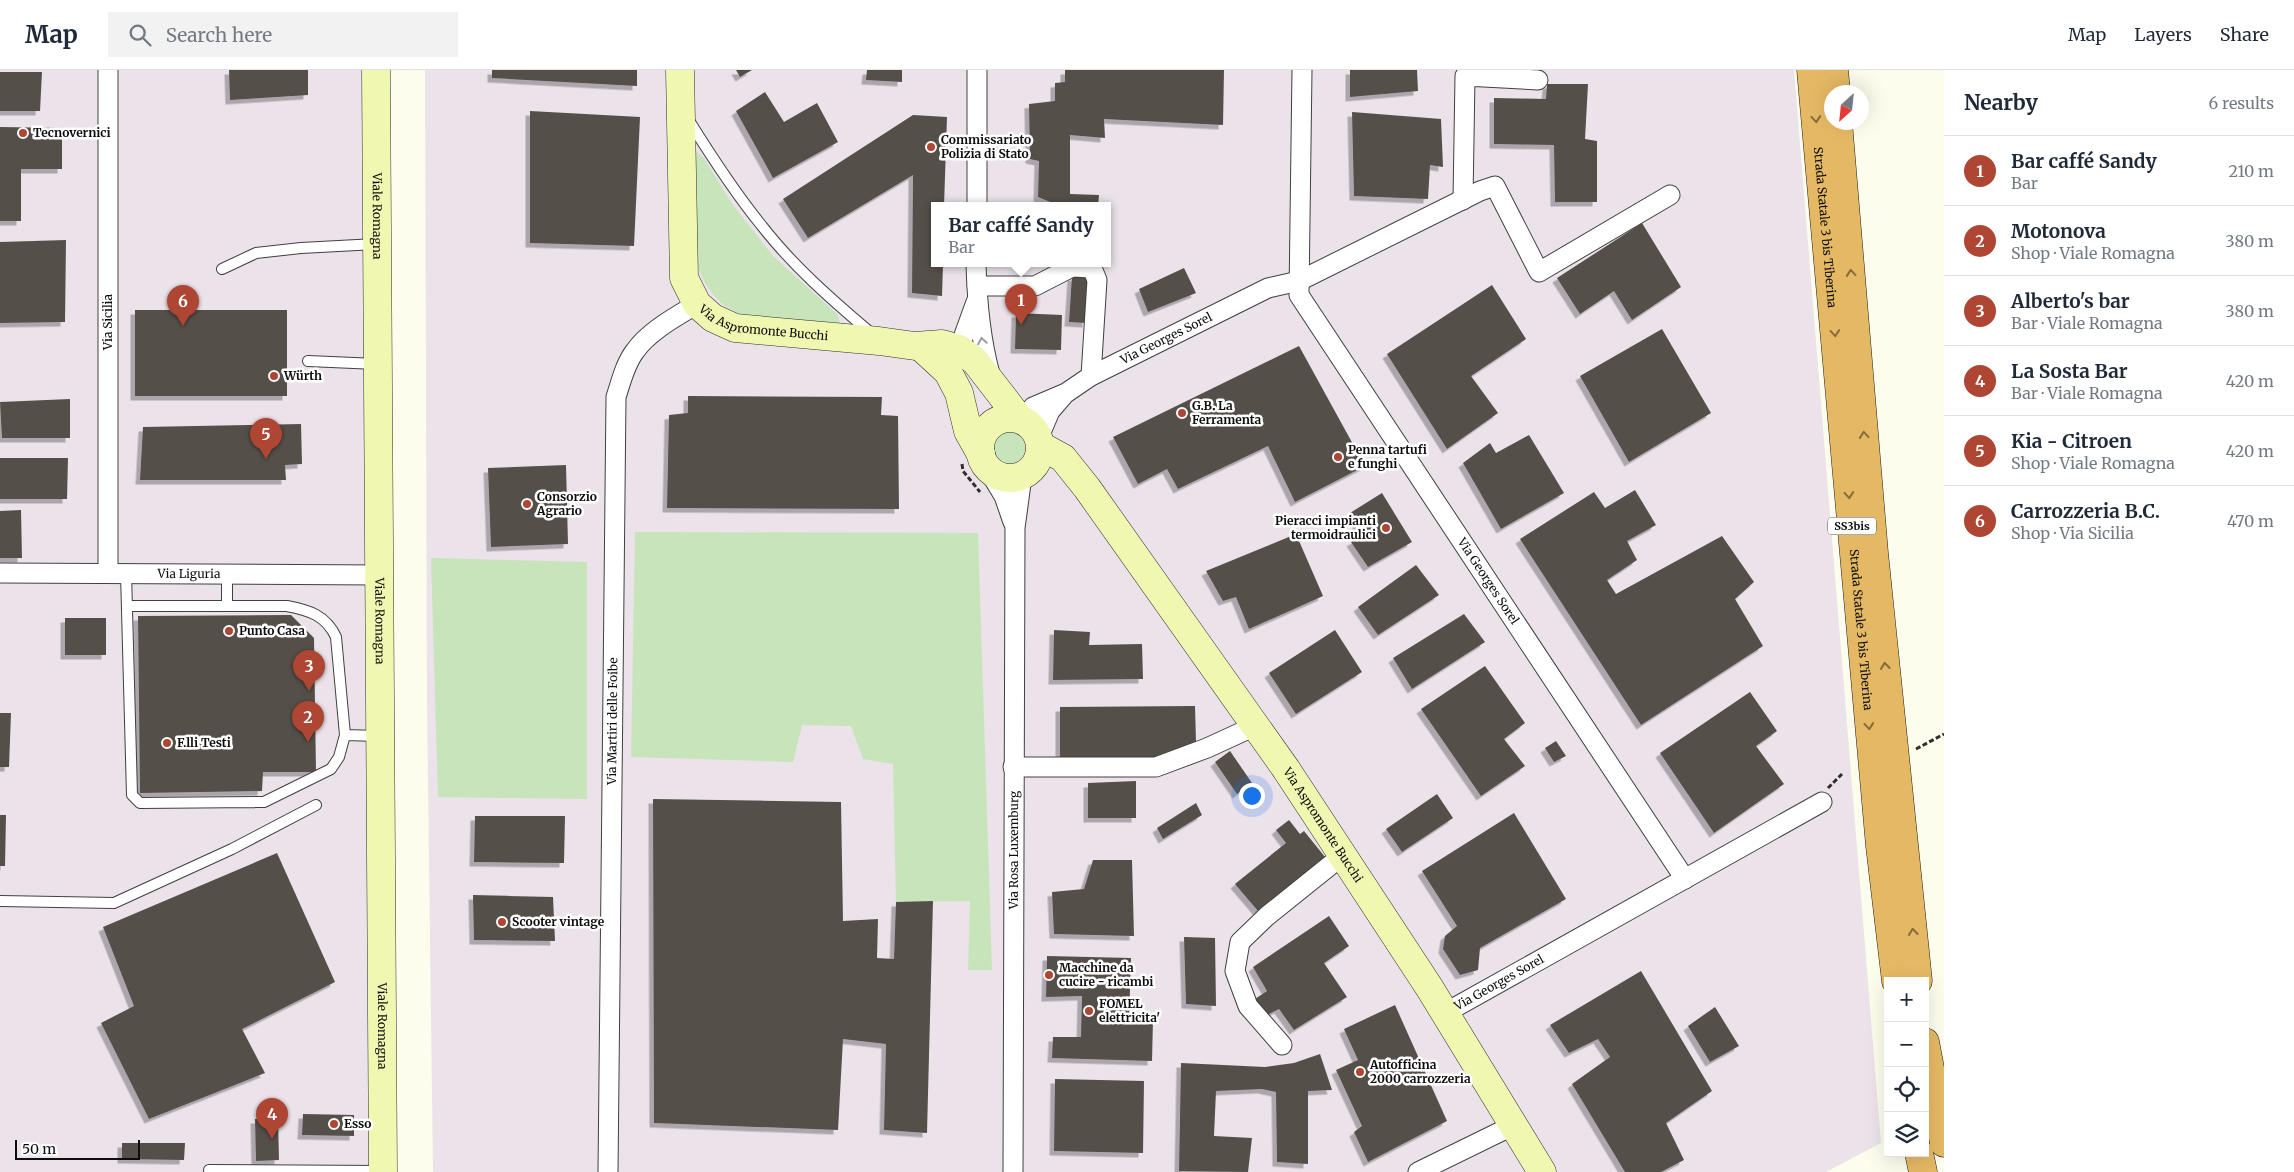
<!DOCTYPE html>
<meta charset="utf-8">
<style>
body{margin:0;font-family:Merriweather,serif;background:#f2f2f3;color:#1f2937}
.controls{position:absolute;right:15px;bottom:15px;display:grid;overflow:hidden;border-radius:0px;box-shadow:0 5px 20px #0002}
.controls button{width:45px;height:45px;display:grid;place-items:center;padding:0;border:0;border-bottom:1px solid #e0e1e3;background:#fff;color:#1f2937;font:25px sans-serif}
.compass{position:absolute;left:1824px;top:15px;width:45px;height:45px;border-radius:50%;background:#fff;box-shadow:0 5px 20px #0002;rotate:207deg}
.scale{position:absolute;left:15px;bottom:12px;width:125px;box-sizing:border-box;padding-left:5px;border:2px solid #0d0d0d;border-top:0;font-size:14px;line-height:18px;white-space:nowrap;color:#0d0d0d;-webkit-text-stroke:4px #fff;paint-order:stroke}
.you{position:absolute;left:1251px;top:725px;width:18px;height:18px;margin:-12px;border:4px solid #fff;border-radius:50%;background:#1a73e8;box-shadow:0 0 0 8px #1a73e833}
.badge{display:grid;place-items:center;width:32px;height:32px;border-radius:50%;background:#ae4633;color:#fff;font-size:16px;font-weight:700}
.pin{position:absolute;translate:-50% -41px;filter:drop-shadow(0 1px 2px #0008)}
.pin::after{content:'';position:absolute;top:26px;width:18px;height:15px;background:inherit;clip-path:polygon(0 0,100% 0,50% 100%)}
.popup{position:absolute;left:931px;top:132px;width:180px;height:65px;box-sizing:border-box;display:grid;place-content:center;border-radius:0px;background:#fff;filter:drop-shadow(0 1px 4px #0005);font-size:16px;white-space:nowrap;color:#747a83}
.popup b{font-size:19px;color:#1f2937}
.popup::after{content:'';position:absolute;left:50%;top:100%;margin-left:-10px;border:10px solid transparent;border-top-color:#fff}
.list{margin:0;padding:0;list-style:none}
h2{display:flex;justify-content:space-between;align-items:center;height:65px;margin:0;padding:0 20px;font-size:21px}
h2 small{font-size:16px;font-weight:400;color:#747a83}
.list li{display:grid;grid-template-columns:32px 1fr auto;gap:15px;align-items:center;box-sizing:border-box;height:70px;padding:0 20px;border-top:1px solid #e0e1e3}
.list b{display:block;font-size:19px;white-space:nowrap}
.list p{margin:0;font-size:16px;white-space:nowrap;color:#747a83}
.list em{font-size:16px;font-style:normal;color:#747a83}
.icon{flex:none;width:28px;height:28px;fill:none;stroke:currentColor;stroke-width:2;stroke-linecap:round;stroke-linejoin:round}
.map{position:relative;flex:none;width:1944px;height:1102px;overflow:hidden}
header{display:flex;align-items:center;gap:30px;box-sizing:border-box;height:70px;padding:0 25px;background:#fff;border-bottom:1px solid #e0e1e3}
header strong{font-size:24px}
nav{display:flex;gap:28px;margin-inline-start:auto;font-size:18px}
.search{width:350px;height:45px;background:#f2f2f3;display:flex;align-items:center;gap:12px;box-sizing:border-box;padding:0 18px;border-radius:0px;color:#747a83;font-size:19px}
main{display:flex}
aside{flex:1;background:#fff}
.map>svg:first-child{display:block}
.industrial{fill:#ebe2ea;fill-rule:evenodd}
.green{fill:#c8e4bb}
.building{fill:#54504a;filter:url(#shadow)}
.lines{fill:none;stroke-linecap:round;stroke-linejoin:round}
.lane-casing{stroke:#404040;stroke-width:12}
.street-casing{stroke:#404040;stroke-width:21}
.secondary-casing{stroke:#2f2f2f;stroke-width:29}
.highway-casing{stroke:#1e1e1e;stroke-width:29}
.path{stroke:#2f2f2f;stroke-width:3;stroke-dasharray:5 2.5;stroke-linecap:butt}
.lane{stroke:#fff;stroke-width:10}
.street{stroke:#fff;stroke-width:19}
.secondary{stroke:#f0f7b0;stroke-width:28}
.highway{stroke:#e5b964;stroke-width:28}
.oneway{stroke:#846c3d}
.oneway2{stroke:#9e9e9e}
.poi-dot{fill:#ae4633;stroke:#fff;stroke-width:2}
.labels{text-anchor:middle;stroke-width:5;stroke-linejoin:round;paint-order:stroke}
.shield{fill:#fff;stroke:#565656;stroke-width:1}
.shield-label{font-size:11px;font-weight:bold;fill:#0d0d0d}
.poi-label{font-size:12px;font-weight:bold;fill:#0d0d0d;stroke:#fff;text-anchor:start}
.street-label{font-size:12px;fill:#0d0d0d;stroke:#fff}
</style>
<header>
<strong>Map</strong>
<div class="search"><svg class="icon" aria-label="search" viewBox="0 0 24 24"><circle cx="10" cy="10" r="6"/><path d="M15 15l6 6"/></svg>Search here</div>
<nav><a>Map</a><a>Layers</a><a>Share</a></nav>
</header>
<main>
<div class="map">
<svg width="1944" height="1102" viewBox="0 0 1944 1102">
<defs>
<filter id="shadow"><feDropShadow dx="-4.5" dy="4.5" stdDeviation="0" flood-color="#0004"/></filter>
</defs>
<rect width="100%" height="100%" fill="#fdfdee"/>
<path class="industrial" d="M0,0H371L373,1102H0Z
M425,0H1794L1881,1073L1826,1102H433L427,634ZM935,136H1107V194H935Z"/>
<path class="green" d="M696,81L703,87L733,135L773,186L837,244L842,257L748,248L725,236L714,226L705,213L695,191Z
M992 377a20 20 0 1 1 40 0a20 20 0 1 1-40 0Z
M635,462L978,463L992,900H968L970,831L896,832L893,694L863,689L851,656L802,655L793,692L631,687Z
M431,488L587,492V729L438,727Z"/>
<path class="building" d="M229,0H308V25L230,30Z
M492,0H637V16L492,8Z
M736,0H752L740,7Z
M867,0H902V12L866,10Z
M1065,0H1224L1223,55L1104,49L1105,68L1070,65V124L1099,125L1098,136H1060L1038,127L1039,91L1030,89L1029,34L1055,31V13L1065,12Z
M1350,0H1417L1418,21L1350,27Z
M0,2H42L40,41H0Z
M1547,14H1588L1585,69L1597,71V132H1555L1554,75L1494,74V28L1546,29Z
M765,22L784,52L817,33L838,72L773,108L736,41Z
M530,41L640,47L634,176L530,173Z
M1352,42L1441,49L1443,97L1430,95L1428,129L1354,126Z
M913,45L947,47L944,136H935V194H943L942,226L912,223L913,105L808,168L783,129Z
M0,57L62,58V99H21V151H0Z
M1642,153L1681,217L1632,250L1614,221L1580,244L1557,208Z
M66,170L65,252L0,253V172Z
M1184,198L1196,223L1148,242L1139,219Z
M1072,206L1087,207V253L1069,252Z
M1492,215L1526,269L1471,306L1498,343L1447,379L1387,284Z
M135,240H287V326H135Z
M1016,243L1062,245L1061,280L1015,279Z
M1662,259L1711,343L1629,392L1580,306Z
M1299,276L1365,396L1295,432L1268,376L1178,419L1167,399L1138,414L1113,367Z
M688,326L882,327L881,345L898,346L899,439L667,438L669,345L688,343Z
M70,329V368H2L0,332Z
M301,354L302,394L285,395L286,410H140L143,357Z
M1529,365L1564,423L1501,459L1463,393L1490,373L1496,383Z
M0,388H68L67,429H0Z
M566,395L568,474L491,477L488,398Z
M1635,420L1656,455L1627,471L1637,490L1607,510L1616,524L1722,466L1754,512L1735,529L1763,576L1641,655L1520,469L1594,422L1605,438Z
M1382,423L1412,472L1368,497L1351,472L1364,465L1350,443Z
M21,440L22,488H0V441Z
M1296,464L1323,526L1249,559L1236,527L1223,531L1206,501Z
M1416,495L1439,525L1378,565L1358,537Z
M1464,544L1485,572L1412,619L1393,588Z
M291,545L314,568L316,702H263L262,721L140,723L138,546Z
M65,548H106V585H65Z
M1054,560L1090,562L1089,575L1142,574L1143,609L1053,610Z
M1335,560L1362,602L1296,644L1269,603Z
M1485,596L1525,653L1504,669L1525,696L1481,726L1421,639Z
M1750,622L1777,661L1756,676L1784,714L1714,763L1660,683Z
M1195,636L1196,672L1157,692L1060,694V637Z
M0,643H11L9,697H0Z
M1556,671L1566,686L1554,692L1545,678Z
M1230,681L1252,713L1237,724L1215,692Z
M1136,711V748H1088V713Z
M1437,724L1453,748L1402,782L1386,759Z
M653,729L841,732L843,851L878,849L877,888L894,889L896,832L933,831L927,1063L884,1060L886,974L843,969L838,1060L654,1053Z
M1196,733L1202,745L1163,769L1157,758Z
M1514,743L1566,829L1480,878L1478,900L1460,905L1443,879L1445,866L1457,856L1422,801Z
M0,745H6L5,796H0Z
M475,746H565L564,793L474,792Z
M1289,750L1300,764L1304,761L1325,787L1258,841L1235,814L1286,773L1276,760Z
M277,783L335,912L242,959L265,1003L149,1049L101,953L134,936L103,857Z
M1093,790H1132L1134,866L1054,864L1052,822L1084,819Z
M473,825L553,827L555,871L474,870Z
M1329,846L1349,876L1324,893L1347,927L1294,960L1279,939L1265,946L1255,929L1267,921L1253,897Z
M1184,867L1215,868L1216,936L1186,934Z
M1047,886L1131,888L1129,949L1153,950L1152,991L1052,988L1053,967H1081L1082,926L1046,927Z
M1641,901L1712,1021L1666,1053L1684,1090L1661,1102H1625L1572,1014L1610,987L1598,969L1569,983L1550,955Z
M1395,935L1447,1051L1368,1092L1354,1062L1362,1056L1336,1000L1358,990L1344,959Z
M1715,937L1739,976L1710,992L1688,956Z
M1320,984L1332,1020L1308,1021V1094L1277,1092L1276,1022L1262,1019L1216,1021L1214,1066L1252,1068L1248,1102L1179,1101L1181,993L1265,997L1294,993Z
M1055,1009L1144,1011L1143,1083L1054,1081Z
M303,1044L354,1045V1066L302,1065Z
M255,1049H278L279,1090L256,1091Z
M122,1073H185L184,1090L122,1089Z"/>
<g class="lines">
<g class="lane-casing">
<path id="lane" d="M688,49C711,86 735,123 762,156C793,196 832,230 871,263
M222,199L256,183L301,178L376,174
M308,291L377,294
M126,503L132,725L140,733L264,732L331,699L339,687L345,665L336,567C326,545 308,540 287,536H127
M227,504V536
M345,665L379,666
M0,831L114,833L232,779L316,735
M209,1100L382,1101"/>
</g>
<g class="street-casing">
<g id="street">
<path id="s1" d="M1302,0L1299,225L1685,809"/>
<path d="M1463,130L1465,6L1538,10"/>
<path d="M977,136V0"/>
<path d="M976,194C977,232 980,267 990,304"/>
<path d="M977,216H1035L1072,197L1092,198L1097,210L1091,306"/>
<path d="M959,279L976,232"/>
<path id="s2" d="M1024,350L1033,337L1066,323L1091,306L1268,218L1299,211L1480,121L1495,116L1539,202L1670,125"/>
<path d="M1039,367L1050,341L1063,326"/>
<path d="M986,396L1004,426L1013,452"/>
<path id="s3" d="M0,503L378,505"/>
<path d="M108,503V0"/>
<path d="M1013,697H1156L1207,678L1255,656"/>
<path id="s4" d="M1445,943L1822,732"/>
<path d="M1282,975L1248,936L1235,901L1240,872L1267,846L1343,785"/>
<path id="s5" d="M608,1102L616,327C621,312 625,294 635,281C649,261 677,246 697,234"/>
<path id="s6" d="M1013,1102L1015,458L1022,406"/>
<path d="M1418,1102L1514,1055"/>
</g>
</g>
<g class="secondary-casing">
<g id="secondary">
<path id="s7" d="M376,0L383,1102"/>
<path id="s8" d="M680,0L684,208L697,234L713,248L735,258L879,271L915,276L942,274L959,279L975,291L1019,348"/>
<path d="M921,277L948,302L959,323L968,361L981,384"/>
<circle cx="1010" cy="378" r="30"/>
<path id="s9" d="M1041,376L1063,388L1087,418L1286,699L1429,917L1542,1102"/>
</g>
</g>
<g class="highway-casing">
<g id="highway">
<path id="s10" d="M1811,0L1880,776L1896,911"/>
<path d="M1834,0L1836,22"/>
<path d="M1838,52L1874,483L1918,911"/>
<path d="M1925,972L1944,1073"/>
<path d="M1919,1083L1923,1102"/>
</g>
</g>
<path class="path" d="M962,394L963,401L980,422
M1916,679L1944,664
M1828,718L1842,704"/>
<use href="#lane" class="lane"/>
<use href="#street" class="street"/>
<use href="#secondary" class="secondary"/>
<use href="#highway" class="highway"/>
</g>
<defs><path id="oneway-chevron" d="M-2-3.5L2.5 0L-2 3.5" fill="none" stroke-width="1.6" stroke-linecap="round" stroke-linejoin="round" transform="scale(1.25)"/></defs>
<g class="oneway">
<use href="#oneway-chevron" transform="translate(1816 49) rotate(85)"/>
<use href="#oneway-chevron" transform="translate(1851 203) rotate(-95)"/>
<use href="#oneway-chevron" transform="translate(1835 263) rotate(85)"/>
<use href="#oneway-chevron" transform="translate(1864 365) rotate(-95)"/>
<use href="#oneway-chevron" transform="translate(1849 425) rotate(85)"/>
<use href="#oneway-chevron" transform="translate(1885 596) rotate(-96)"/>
<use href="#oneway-chevron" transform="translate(1869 656) rotate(85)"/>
<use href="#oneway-chevron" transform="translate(1913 862) rotate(-96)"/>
</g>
<use class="oneway2" href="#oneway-chevron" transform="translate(982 271) rotate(-99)"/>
<g class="poi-dot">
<circle cx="23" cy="63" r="5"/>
<circle cx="931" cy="77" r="5"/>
<circle cx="274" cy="306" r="5"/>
<circle cx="1182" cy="343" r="5"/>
<circle cx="1338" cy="387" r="5"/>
<circle cx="527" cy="434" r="5"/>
<circle cx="1386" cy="458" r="5"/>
<circle cx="229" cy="561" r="5"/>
<circle cx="167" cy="673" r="5"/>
<circle cx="502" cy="852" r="5"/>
<circle cx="1049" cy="905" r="5"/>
<circle cx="1089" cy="941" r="5"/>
<circle cx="1360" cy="1002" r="5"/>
<circle cx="334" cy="1054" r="5"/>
</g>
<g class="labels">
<rect class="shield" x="1828" y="447.5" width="48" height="17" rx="4"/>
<g class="shield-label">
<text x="1852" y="460">SS3bis</text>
</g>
<g class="poi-label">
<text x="33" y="67">Tecnovernici</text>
<text x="941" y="74">Commissariato<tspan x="941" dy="14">Polizia di Stato</tspan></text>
<text x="284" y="310">Würth</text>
<text x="1192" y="340">G.B. La<tspan x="1192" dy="14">Ferramenta</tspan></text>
<text x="1348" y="384">Penna tartufi<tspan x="1348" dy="14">e funghi</tspan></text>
<text x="537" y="431">Consorzio<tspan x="537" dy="14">Agrario</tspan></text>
<text x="1376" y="455" text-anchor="end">Pieracci impianti<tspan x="1376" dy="14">termoidraulici</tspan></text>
<text x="239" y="565">Punto Casa</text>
<text x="177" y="677">F.lli Testi</text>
<text x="512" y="856">Scooter vintage</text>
<text x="1059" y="902">Macchine da<tspan x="1059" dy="14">cucire - ricambi</tspan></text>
<text x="1099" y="938">FOMEL<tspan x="1099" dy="14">elettricita'</tspan></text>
<text x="1370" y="999">Autofficina<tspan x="1370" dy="14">2000 carrozzeria</tspan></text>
<text x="344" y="1058">Esso</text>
</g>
<g class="street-label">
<text dy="4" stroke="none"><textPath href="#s7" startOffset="146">Viale Romagna</textPath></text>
<text dy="4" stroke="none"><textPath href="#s10" startOffset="158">Strada Statale 3 bis Tiberina</textPath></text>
<text dy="4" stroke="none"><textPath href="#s8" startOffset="309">Via Aspromonte Bucchi</textPath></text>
<text transform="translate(108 252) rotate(-90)" y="4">Via Sicilia</text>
<text dy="4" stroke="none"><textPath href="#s2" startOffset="166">Via Georges Sorel</textPath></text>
<text dy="4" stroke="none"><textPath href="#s3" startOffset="189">Via Liguria</textPath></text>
<text dy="4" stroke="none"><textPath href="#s1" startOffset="568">Via Georges Sorel</textPath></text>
<text dy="4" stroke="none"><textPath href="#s7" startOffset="551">Viale Romagna</textPath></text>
<text dy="4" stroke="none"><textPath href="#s10" startOffset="562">Strada Statale 3 bis Tiberina</textPath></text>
<text dy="4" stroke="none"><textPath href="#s5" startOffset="451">Via Martiri delle Foibe</textPath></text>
<text dy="4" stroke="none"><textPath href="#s9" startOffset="475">Via Aspromonte Bucchi</textPath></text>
<text dy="4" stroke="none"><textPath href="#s6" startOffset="322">Via Rosa Luxemburg</textPath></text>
<text dy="4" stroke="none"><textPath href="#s4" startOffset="62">Via Georges Sorel</textPath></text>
<text dy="4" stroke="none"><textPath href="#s7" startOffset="956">Viale Romagna</textPath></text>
</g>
</g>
</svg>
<div class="controls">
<button>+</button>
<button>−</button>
<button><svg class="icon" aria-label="locate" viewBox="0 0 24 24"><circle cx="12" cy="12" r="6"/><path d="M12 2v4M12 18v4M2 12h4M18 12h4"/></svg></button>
<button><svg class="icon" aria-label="layers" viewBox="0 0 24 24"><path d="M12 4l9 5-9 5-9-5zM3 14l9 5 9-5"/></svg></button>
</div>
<svg class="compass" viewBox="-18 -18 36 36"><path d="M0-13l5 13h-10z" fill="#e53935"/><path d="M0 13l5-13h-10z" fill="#747a83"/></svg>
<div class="scale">50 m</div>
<div class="you"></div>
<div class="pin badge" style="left:1021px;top:255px">1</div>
<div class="popup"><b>Bar caffé Sandy</b>Bar</div>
<div class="pin badge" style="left:308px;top:672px">2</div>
<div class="pin badge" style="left:309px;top:621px">3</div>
<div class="pin badge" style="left:272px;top:1069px">4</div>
<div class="pin badge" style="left:266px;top:389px">5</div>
<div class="pin badge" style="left:183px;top:256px">6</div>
</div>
<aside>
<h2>Nearby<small>6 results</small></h2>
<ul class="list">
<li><span class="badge">1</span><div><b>Bar caffé Sandy</b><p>Bar</p></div><em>210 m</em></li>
<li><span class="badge">2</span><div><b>Motonova</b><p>Shop · Viale Romagna</p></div><em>380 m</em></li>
<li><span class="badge">3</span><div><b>Alberto's bar</b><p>Bar · Viale Romagna</p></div><em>380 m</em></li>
<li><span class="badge">4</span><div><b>La Sosta Bar</b><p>Bar · Viale Romagna</p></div><em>420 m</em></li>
<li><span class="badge">5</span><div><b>Kia - Citroen</b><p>Shop · Viale Romagna</p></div><em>420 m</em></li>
<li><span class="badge">6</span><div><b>Carrozzeria B.C.</b><p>Shop · Via Sicilia</p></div><em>470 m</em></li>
</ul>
</aside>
</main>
